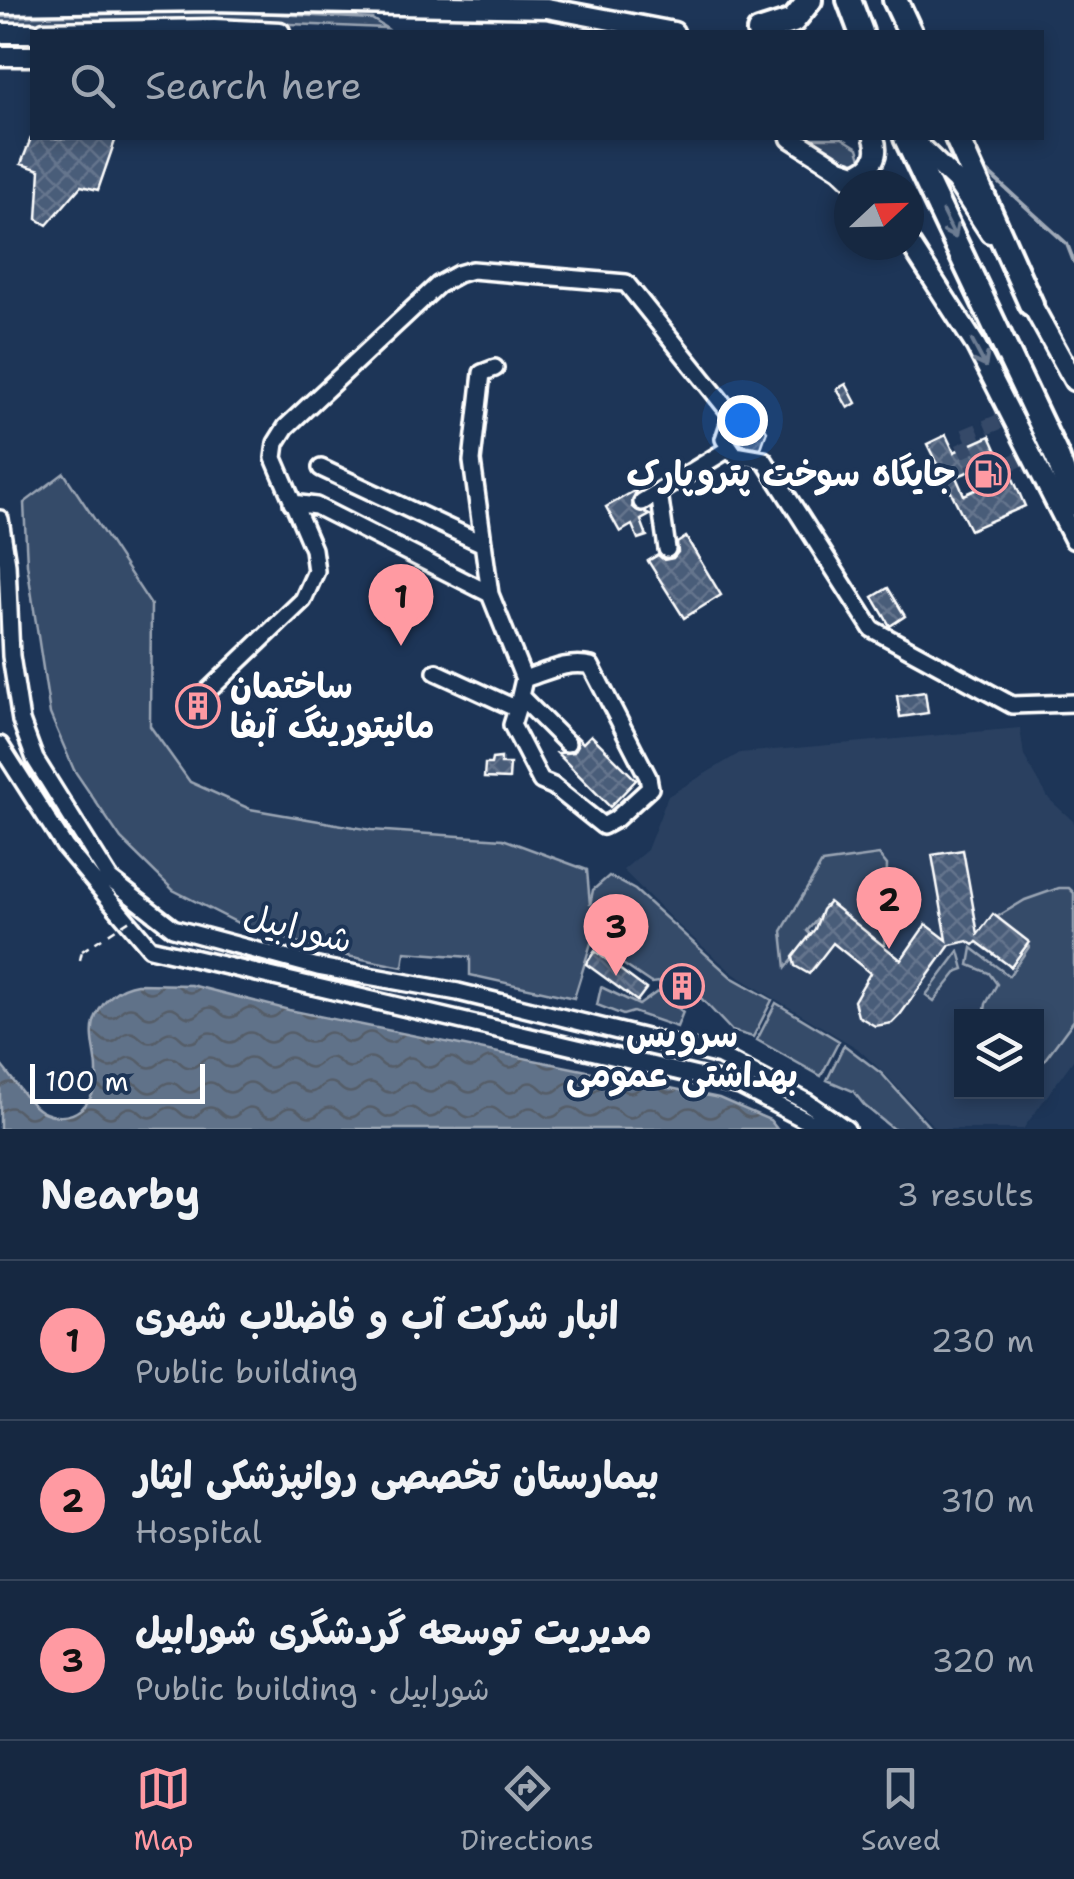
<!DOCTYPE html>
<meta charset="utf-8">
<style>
body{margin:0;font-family:"Shantell Sans","Playpen Sans Arabic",sans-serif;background:#23344c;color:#f1f3f6}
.controls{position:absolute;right:30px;bottom:30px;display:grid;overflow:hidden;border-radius:0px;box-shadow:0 5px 15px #0003}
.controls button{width:90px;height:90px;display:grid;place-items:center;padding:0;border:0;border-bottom:2px solid #35445a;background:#162841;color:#f1f3f6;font:50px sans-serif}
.compass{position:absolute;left:834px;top:170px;width:90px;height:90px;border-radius:50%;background:#162841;box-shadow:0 5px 15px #0003;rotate:68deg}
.scale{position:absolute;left:30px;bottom:25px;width:175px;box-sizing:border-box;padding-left:10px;border:5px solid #fff;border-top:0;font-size:28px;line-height:35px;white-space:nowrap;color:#fff;-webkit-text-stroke:8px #1d3557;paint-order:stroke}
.you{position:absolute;left:742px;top:420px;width:35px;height:35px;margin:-25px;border:8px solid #fff;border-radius:50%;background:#1a73e8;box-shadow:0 0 0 15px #1a73e833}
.badge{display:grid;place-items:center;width:65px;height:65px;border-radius:50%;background:#ff9aa2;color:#111;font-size:32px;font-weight:700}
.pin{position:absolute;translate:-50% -82px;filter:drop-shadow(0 2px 5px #0008)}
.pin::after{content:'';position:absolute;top:52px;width:35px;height:30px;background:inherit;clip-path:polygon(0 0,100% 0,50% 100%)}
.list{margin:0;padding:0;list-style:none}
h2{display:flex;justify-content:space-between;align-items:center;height:130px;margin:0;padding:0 40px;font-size:42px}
h2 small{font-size:32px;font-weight:400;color:#9ea6b1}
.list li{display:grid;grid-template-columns:65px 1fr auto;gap:30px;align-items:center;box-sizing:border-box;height:160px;padding:0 40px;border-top:2px solid #35445a}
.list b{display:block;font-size:38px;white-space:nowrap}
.list p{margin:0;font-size:32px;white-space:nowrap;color:#9ea6b1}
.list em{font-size:32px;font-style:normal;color:#9ea6b1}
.icon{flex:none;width:55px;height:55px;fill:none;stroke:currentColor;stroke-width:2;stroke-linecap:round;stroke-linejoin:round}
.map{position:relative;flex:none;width:1074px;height:1129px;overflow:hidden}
.search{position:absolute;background:#162841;box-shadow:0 5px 15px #0003;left:30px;right:30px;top:30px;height:110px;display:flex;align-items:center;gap:25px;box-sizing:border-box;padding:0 35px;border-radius:0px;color:#9ea6b1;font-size:38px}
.sheet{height:610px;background:#162841}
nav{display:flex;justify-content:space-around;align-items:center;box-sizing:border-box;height:140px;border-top:2px solid #35445a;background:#162841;font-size:28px;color:#9ea6b1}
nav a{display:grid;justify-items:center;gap:5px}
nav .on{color:#ff9aa2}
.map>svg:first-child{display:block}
.built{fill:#2a4161;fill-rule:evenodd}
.green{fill:#364b69;stroke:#9aa5b4;stroke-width:2.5}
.water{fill:url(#water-waves);stroke:#a0aab8;stroke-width:2.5}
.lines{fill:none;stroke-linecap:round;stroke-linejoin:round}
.stream{stroke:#a0aab8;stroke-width:4}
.building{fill:url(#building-cross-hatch);stroke:#fff;stroke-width:2.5}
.minor-tunnel{stroke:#344968;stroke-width:15;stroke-dasharray:15 8;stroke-linecap:butt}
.minor-casing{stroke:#fff;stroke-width:22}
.major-casing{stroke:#fff;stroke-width:25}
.highway-casing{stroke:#fff;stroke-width:30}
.path{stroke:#fff;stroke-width:2.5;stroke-dasharray:8 8;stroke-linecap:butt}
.minor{stroke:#1d3557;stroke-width:15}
.major{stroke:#1d3557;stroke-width:18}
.highway{stroke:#1d3557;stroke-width:22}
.path-bridge{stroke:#fff;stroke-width:2.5;stroke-dasharray:8 8;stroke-linecap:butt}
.oneway{stroke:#6c7c92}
.labels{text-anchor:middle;stroke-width:8;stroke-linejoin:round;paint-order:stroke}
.poi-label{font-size:35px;font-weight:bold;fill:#fff;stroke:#1d3557;text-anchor:end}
.street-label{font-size:35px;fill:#fff;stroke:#1d3557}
</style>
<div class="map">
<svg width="1074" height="1129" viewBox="0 0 1074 1129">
<defs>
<pattern id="water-waves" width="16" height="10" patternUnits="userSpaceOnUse" patternTransform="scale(2.5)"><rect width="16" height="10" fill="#617289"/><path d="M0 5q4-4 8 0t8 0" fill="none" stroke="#555d67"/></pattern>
<pattern id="building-cross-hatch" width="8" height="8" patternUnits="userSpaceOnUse" patternTransform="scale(2.5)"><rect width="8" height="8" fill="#4a5d79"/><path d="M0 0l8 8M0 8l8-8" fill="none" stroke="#65758d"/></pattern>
</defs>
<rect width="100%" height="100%" fill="#1d3557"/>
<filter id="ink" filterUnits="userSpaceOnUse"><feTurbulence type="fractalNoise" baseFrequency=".01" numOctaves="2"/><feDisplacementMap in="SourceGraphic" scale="20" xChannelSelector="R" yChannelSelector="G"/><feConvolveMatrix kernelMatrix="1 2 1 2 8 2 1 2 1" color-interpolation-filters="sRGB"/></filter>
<g filter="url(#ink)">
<path class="built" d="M1020,728L1024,756L1049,799L1074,822V1059L1023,1129H936L884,1073L857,1048L734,974L676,923L623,870L647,850L668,796L740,753ZM962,1016H1036V1092H962Z"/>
<path class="green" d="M218,11L372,19L386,28L175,19L0,25V17Z
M812,138H842L858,148L862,162L852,167Z
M64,473L151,605L150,726L190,782L250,809L371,830L503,839L587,870L590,905L593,890L609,876L635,890L731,977L772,1000L753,1037L732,1031L699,996L704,989L681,968L668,981L651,983L593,944L592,940L574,998L470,975V957L405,952L403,967L332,953L244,926L173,890L121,839L74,770L50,714L27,564L24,503Z
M879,855L887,865L884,948L827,908L807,931L812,936L786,968L782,931L822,863Z
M1059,888H1069L1074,893V1020L1037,1070L1036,1016H984L986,1004L997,984L989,973L969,965L972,948L1009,976L1029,947L997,917L1025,900Z
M959,951L964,969L958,971L934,1001L926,995Z
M601,987L639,1005L657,992L683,1012L677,1027L633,1012L623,1015L597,1005Z
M776,1003L839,1041L821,1076L757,1040Z
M844,1045L882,1074L931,1129H893L865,1106L853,1091L827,1080Z"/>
<path class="water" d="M137,984L191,985L289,1010L719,1098L770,1120L777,1129H0V1064C12,1077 26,1102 41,1111C73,1127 98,1102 97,1071C97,1053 88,1034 96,1016C105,998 119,987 137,984Z"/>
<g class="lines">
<path class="stream" d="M982,167L1067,244L1074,262"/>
</g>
<path class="building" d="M31,138H116L98,190L81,186L47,225L37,219L40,170L21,164Z
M846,384L856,403L848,408L837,389Z
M746,415L759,417L767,431L761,448L742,445L736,437Z
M946,435L954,452L990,436L1000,458L956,477L964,495L1011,474L1025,506L970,530L927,444Z
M636,490L632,507L650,515L641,520L647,536L638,539L632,525L620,532L606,507Z
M686,537L721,595L684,618L648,561L658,555L664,560L673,558L678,552L677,543Z
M888,588L905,616L890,626L873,597Z
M197,687L201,699L214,703L208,717L198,721L183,714L181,703L185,693Z
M925,692L928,713L900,717L897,696Z
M575,735L583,743L591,735L636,780L610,807L557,753L574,752L578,745Z
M501,758V764H510L509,779L484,778L485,764H491L492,759Z
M963,850L978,934L993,914L1029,942L1011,967L977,942L974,945L968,941L950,945L900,1015L892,1023L875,1026L858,1016L854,1001L870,973L833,943L809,974L795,966L793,957L815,929L822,910L829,902L901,960L926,924L947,940L932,855Z
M595,951L646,989L637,1001L586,964Z
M678,973L695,990L687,999L670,982Z"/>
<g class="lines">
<path class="minor-tunnel" d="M1001,401L1003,420L961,438L979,477L1020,459L1040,475"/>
<g class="minor-casing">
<path id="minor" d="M321,468L481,543
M659,492L667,549
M642,502L730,448
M292,503L316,506L490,594
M0,519L7,564L11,656L21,721L35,759L110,879L173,928L318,967L458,992L720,1056L807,1102L846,1129
M436,672L517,709L524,679L490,594L472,461L482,373L495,368
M208,691L303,600L316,571L313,549L274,458L276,443L286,427L438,285L458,274L472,270L626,283L732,415L724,439L735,455L764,460L872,629L1012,705L1074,703
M520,696L567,743
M517,709L512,725L541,781L553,786L603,826L616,819L650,788L648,777L591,666C568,660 546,672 524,679
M0,745L65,847L150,948L740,1086L823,1129"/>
</g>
<g class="major-casing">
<path id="major" d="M0,4L212,1L547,8L674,32
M44,32L214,29L280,32
M0,33H32
M0,56H32
M791,138L840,169L857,185
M911,138L956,181L990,233
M840,169L855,174C873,168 880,155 874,138
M909,242L976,346L1074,539
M1026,294L1074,381"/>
</g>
<g class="highway-casing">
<path id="highway" d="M849,0L861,32
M895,0L910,32
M759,32L793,21L810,0
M906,138L1058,459L1074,504
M957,138L1031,304"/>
</g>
<path class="path" d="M80,960L82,951"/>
<use href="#minor" class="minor"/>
<use href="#major" class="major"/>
<use href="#highway" class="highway"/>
<path class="path-bridge" d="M82,951L133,918"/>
</g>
<defs><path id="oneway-shaft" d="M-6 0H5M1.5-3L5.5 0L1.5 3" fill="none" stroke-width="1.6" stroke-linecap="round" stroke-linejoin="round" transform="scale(2.5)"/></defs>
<g class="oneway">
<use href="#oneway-shaft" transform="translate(949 225) rotate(64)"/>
<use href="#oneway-shaft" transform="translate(979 354) rotate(62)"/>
</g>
</g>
<defs>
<g id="fuel-ring" transform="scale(2.25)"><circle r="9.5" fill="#1d3557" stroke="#ff9aa2" stroke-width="1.5"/><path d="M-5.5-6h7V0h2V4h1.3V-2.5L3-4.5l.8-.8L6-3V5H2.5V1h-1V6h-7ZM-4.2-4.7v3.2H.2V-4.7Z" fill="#ff9aa2"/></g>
<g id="building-ring" transform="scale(2.25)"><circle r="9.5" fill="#1d3557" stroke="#ff9aa2" stroke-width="1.5"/><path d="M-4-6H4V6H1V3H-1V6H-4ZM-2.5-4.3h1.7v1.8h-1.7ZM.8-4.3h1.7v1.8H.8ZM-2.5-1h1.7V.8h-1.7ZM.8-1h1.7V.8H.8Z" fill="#ff9aa2"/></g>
</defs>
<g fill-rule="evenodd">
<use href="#fuel-ring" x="988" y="474"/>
<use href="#building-ring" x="198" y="706"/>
<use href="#building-ring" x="682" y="986"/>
</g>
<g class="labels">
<g class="poi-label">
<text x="956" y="486">جایگاه سوخت پتروپارک</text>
<text x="230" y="698" text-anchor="start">ساختمان<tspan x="230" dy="40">مانیتورینگ آبفا</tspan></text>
<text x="682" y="1047" text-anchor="middle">سرویس<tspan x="682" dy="40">بهداشتی عمومی</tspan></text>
</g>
<g class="street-label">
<text transform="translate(298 928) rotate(14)" y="12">شورابیل</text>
</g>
</g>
</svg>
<div class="controls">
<button><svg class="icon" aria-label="layers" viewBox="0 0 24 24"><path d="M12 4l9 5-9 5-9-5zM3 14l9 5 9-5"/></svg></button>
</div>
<svg class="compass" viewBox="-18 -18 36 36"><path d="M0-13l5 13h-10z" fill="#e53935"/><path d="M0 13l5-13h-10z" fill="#9ea6b1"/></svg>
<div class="scale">100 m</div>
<div class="you"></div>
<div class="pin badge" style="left:401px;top:646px">1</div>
<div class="pin badge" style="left:889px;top:949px">2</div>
<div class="pin badge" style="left:616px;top:976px">3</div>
<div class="search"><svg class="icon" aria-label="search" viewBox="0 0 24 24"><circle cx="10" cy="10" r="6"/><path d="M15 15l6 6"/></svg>Search here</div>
</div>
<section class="sheet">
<h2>Nearby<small>3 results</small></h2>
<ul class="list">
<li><span class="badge">1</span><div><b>انبار شرکت آب و فاضلاب شهری</b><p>Public building</p></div><em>230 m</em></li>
<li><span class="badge">2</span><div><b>بیمارستان تخصصی روانپزشکی ایثار</b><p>Hospital</p></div><em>310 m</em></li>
<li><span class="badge">3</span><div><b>مدیریت توسعه گردشگری شورابیل</b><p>Public building · شورابیل</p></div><em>320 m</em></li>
</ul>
</section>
<nav>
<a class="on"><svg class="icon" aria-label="map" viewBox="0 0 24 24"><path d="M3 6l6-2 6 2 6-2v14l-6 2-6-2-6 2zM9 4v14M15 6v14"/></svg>Map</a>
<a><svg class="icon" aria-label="directions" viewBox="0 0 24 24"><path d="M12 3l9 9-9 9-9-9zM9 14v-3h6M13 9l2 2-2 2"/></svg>Directions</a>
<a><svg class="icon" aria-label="saved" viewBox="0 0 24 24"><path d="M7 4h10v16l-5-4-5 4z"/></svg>Saved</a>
</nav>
